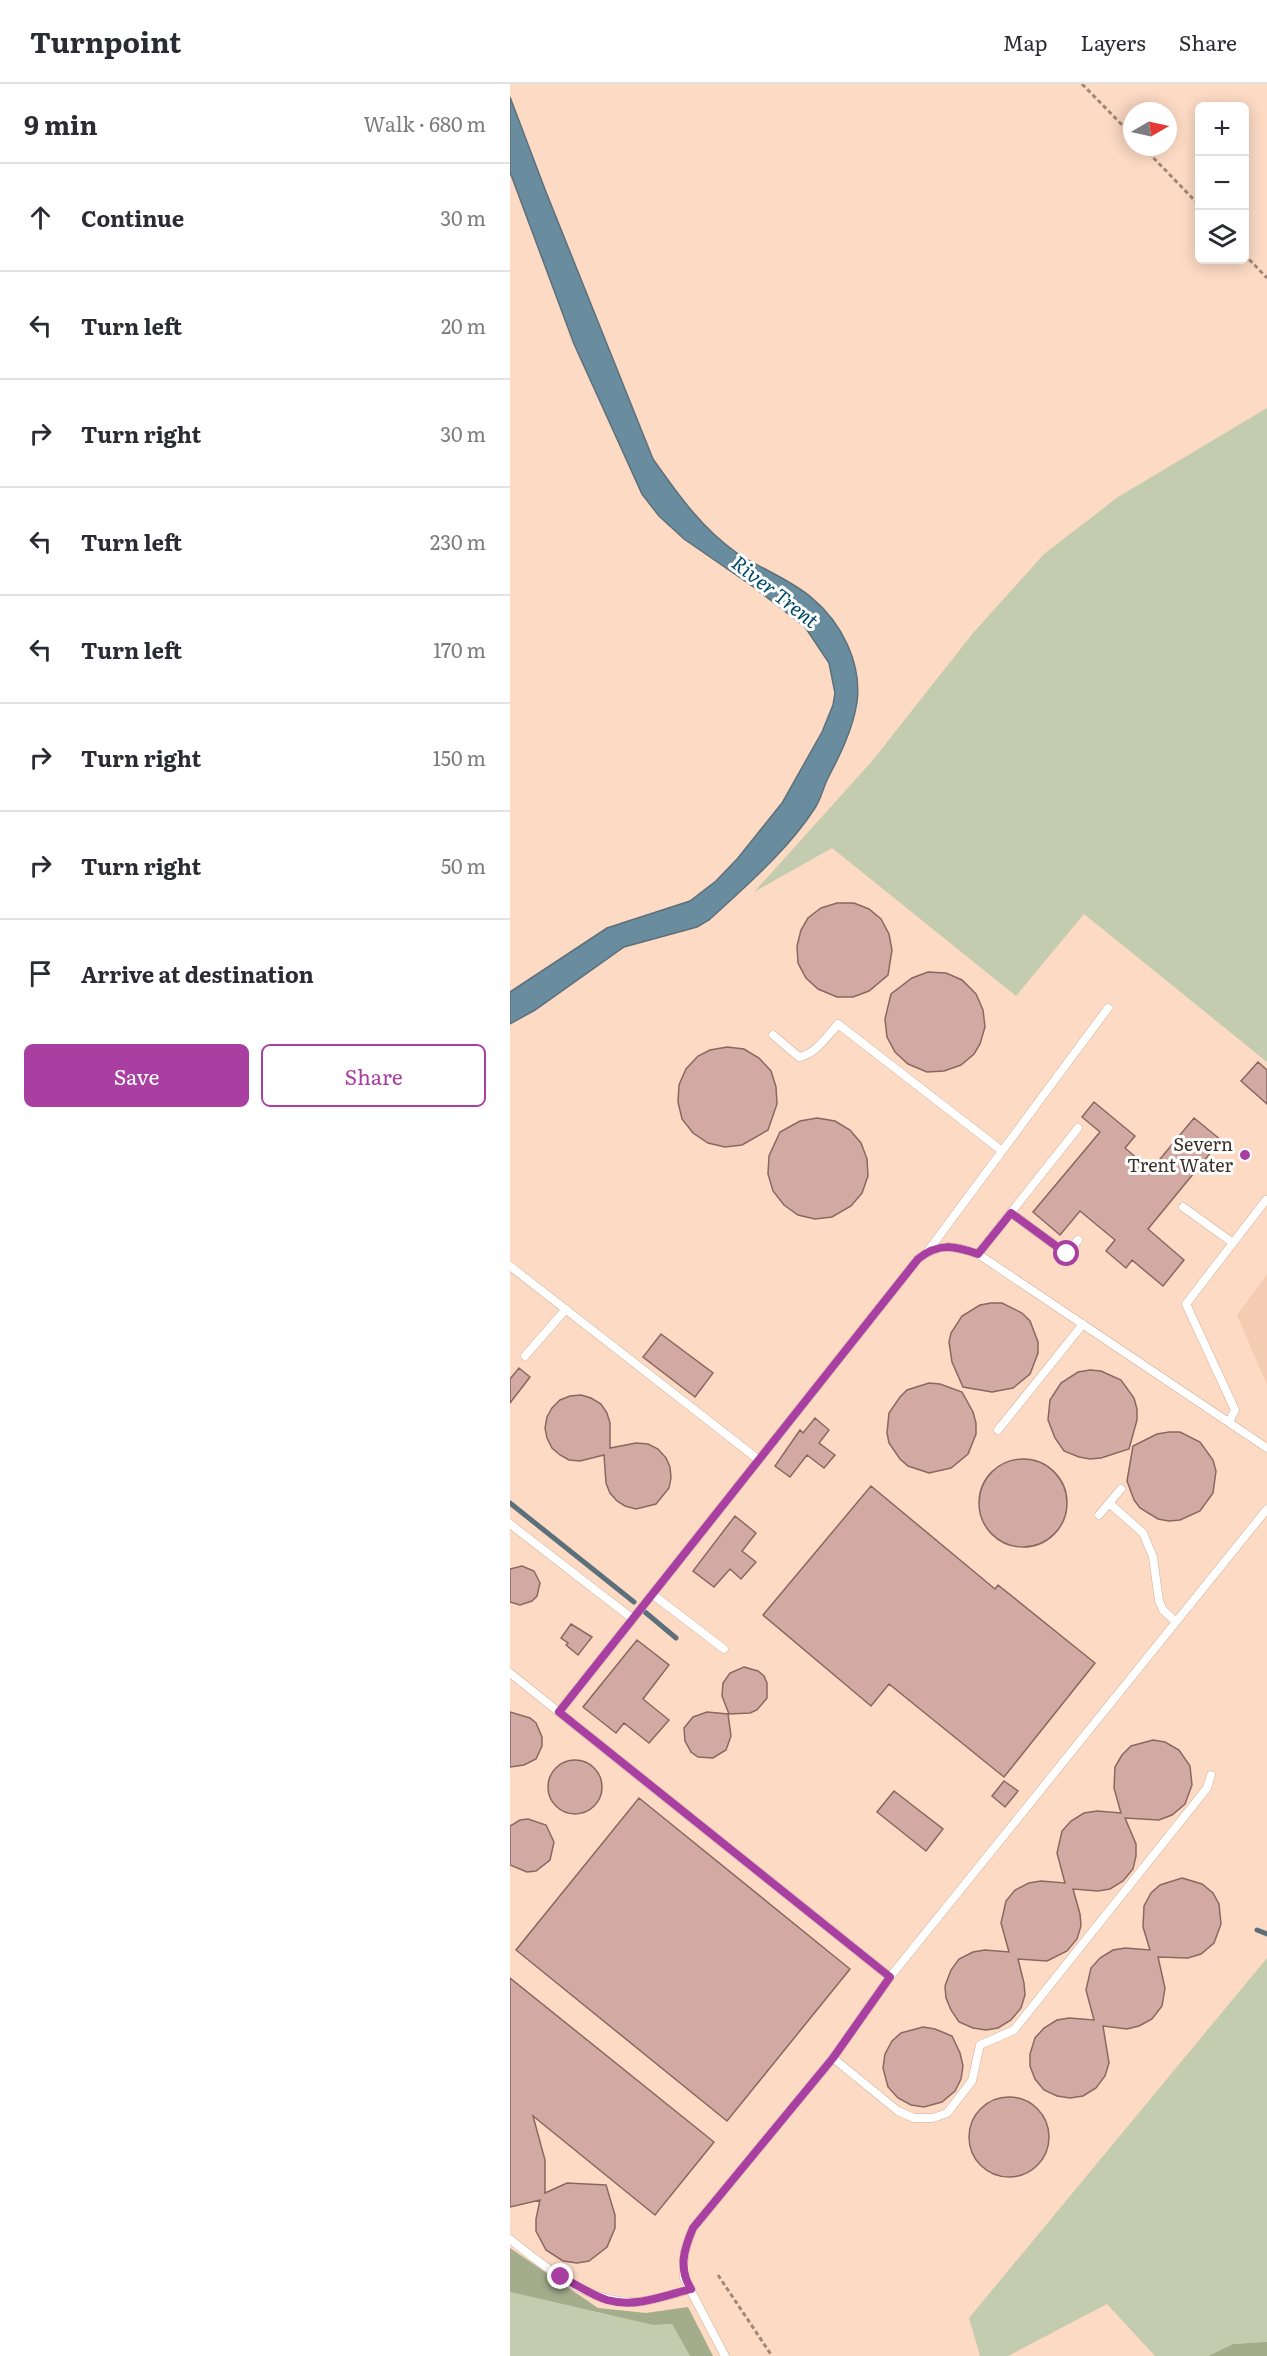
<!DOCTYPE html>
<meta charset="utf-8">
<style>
body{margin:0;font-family:Literata,serif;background:#f7f7f7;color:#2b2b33}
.controls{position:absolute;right:18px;top:18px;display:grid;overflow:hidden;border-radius:9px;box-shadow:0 3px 15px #0003}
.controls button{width:54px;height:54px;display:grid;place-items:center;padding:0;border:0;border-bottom:2px solid #e1e1e2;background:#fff;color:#2b2b33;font:30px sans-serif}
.compass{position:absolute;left:613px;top:18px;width:54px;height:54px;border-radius:50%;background:#fff;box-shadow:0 3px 15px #0003;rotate:81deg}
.stop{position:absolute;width:18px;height:18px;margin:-14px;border:4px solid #a83fa1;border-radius:50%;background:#fff}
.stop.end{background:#a83fa1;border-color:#fff;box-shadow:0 2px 6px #0008}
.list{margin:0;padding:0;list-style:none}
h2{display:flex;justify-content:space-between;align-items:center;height:78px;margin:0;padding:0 24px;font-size:26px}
h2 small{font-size:20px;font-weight:400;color:#7c7c81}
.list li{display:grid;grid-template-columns:39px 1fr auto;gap:18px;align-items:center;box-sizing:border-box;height:108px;padding:0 24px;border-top:2px solid #e1e1e2}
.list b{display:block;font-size:22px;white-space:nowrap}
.list em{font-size:20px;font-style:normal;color:#7c7c81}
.actions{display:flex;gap:12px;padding:18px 24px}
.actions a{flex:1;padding:14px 0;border:2px solid #a83fa1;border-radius:9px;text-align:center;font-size:21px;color:#a83fa1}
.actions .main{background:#a83fa1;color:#fff}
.icon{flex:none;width:33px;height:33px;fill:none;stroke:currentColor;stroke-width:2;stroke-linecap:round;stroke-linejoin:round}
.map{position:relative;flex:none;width:757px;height:2272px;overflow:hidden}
header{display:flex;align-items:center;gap:36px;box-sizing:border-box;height:84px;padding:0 30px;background:#fff;border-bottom:2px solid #e1e1e2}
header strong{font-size:28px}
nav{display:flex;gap:33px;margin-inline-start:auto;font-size:21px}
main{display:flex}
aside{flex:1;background:#fff}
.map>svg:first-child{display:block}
.built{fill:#f4ccb1}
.green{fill:#c4ccb0}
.forest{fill:#a3ac8b}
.water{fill:#698c9f;stroke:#5c707b;stroke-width:1.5}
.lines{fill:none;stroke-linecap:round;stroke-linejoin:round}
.stream{stroke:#5c707b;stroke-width:5}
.building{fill:#d2aaa3;stroke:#8b6761;stroke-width:1.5}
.service-casing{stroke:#d0b09a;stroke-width:9}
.path{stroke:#a08879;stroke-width:3;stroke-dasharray:4.5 3;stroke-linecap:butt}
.service{stroke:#fff;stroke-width:8}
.route{stroke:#a83fa1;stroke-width:8}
.poi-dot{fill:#a83fa1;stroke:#fff;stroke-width:2}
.labels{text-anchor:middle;stroke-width:6;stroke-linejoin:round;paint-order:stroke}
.poi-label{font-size:18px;fill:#3d3028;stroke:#fff;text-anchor:end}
.water-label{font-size:20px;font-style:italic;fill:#004b66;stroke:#fff}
</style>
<header>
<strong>Turnpoint</strong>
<nav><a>Map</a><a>Layers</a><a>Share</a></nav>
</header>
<main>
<aside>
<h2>9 min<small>Walk · 680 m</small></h2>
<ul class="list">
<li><svg class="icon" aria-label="ahead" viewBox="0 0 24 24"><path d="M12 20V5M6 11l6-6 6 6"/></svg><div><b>Continue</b></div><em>30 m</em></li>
<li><svg class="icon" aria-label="left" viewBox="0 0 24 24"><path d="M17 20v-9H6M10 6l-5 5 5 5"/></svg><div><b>Turn left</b></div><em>20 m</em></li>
<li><svg class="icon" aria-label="right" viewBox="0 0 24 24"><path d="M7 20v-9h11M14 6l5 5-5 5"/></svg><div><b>Turn right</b></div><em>30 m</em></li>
<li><svg class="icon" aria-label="left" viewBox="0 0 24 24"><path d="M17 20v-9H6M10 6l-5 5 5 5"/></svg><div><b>Turn left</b></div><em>230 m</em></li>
<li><svg class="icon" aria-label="left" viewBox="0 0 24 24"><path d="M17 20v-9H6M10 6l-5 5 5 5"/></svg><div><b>Turn left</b></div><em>170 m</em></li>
<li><svg class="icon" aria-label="right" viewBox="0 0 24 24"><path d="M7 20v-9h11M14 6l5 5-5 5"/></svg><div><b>Turn right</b></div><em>150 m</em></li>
<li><svg class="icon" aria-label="right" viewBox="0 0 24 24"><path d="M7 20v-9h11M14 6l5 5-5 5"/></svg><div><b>Turn right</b></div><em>50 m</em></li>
<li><svg class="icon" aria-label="arrive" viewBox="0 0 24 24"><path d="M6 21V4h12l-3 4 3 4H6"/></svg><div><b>Arrive at destination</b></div></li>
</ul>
<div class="actions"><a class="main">Save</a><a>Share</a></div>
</aside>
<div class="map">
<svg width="757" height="2272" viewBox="0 0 757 2272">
<rect width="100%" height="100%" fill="#fcdac4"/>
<path class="built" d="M757,1190V1301L727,1231Z"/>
<path class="green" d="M757,324V978L574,830L506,912L322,764L244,808L363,676L463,549L534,470L608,413Z
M757,1874V2258L723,2260L698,2272H645L597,2220L498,2272H470L459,2234Z
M0,2208L143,2241L162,2240L180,2272H0Z"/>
<path class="forest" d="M0,2164L88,2224L136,2229L178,2223L203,2272H180L162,2240L143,2241L0,2208Z
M754,2258H757V2272H698L723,2260Z"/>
<path class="water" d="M0,13L36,108L143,375C167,409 192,445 227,469C251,485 280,495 302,514C331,538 352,579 347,618C343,645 330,671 318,694C313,704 311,715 305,724C278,766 236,802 199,836L187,843L114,863L25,926L0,940V908L97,844L180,817L206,797L228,774L272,719L312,648L323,621L325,609L319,579L295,543L245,504L174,455L149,432L132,410L64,260L0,88Z"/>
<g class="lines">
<path class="stream" d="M0,1419L124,1518
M135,1528L166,1554
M747,1846L757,1850"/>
</g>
<path class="building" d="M327,819H344L359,825L371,835L379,850L382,866L378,891L359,907L343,913H327L308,905L296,894L288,879L287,862L291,846L298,834L311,824Z
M418,888L436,889L452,896L466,910L473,926L475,943L470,960L464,970L451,981L434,987L417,988L398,980L385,968L377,953L375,935L381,910L402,894Z
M217,963L234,965L249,974L261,987L266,1003L267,1020L258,1046L232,1061L215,1063L198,1059L183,1049L172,1035L168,1018L169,1001L176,985L188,972L200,966Z
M748,978L757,986V1020L731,997Z
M584,1018L625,1052L615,1064L641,1086L684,1034L711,1056L638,1145L674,1176L653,1202L622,1176L616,1184L596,1167L605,1156L570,1127L550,1151L523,1128L590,1048L572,1033Z
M307,1034L325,1037L340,1046L351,1059L357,1075L358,1092L352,1109L341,1122L322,1133L305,1135L288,1131L274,1121L263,1107L258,1090L259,1072L270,1048L290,1037Z
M481,1219H492L512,1229L520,1237L528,1258V1269L520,1290L503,1304L482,1308L453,1303L442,1278L439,1258L441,1249L452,1232L470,1221Z
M151,1250L203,1289L185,1313L133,1273Z
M9,1284L20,1293L0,1319V1295Z
M580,1286L591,1287L611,1296L624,1314L627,1325V1336L619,1365L591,1374L580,1375L569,1373L554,1367L545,1354L538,1336L540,1316L551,1299L568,1288Z
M419,1299L430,1300L452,1308L463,1328L466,1339V1350L458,1370L441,1384L419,1389L398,1382L390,1375L379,1359L377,1349L379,1329L390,1313L397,1306Z
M71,1311L81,1314L91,1320L97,1329L100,1339V1364L126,1359L138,1360L148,1365L156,1374L160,1383L161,1394L159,1404L146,1420L126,1425L115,1422L107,1417L100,1409L96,1399L94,1371L70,1377L59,1376L50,1371L42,1364L37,1354L35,1344L37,1333L42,1324L50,1316L60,1312Z
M305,1334L319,1346L309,1359L325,1371L314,1384L297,1371L280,1393L265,1382L290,1346L293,1349Z
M659,1348H670L690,1358L703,1376L706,1387L703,1409L690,1427L670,1436L659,1437L648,1435L630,1424L624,1416L617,1397L623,1362L647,1350Z
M469 1419a44 44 0 1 1 88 0a44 44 0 1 1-88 0Z
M361,1402L485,1505L488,1501L585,1579L494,1693L379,1600L361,1622L253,1531Z
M225,1432L246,1449L232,1467L246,1478L231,1495L220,1485L204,1503L183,1487Z
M12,1482L24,1487L30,1499L27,1512L22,1517L10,1521L0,1518V1485Z
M61,1540L82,1553L68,1571L56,1561L58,1559L51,1554Z
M127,1556L159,1581L133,1615L159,1636L139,1659L114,1639L106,1649L73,1623Z
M234,1583L248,1587L254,1592L257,1599V1614L247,1626L240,1629L219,1630L212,1612L213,1599L220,1589Z
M0,1628L20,1634L26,1639L32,1653V1662L26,1675L14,1681L0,1683Z
M197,1628L218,1630L221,1652L216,1666L203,1674L188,1673L181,1668L175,1657L174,1644L183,1633Z
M643,1656L655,1658L669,1666L680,1682L682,1701L675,1720L662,1731L649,1736L615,1734L626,1760V1772L623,1785L613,1797L600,1805L588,1807L563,1805L570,1830L571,1842L567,1855L557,1867L537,1877L508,1875L514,1899L515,1911L511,1924L501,1936L488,1944L476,1946L463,1944L449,1938L441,1926L436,1914L435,1902L441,1886L449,1875L463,1868L475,1866L499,1868L491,1839L496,1817L505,1806L519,1799L531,1797L555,1799L547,1769L552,1747L561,1737L574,1729L587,1727L611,1729L604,1704L605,1683L612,1671L621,1662Z
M38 1703a27 27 0 1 1 54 0a27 27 0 1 1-54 0Z
M494,1697L508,1707L495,1723L482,1712Z
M384,1707L433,1745L416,1767L367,1728Z
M129,1714L340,1885L217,2037L6,1866Z
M18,1735L36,1741L44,1758L40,1776L26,1787L17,1788L0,1781V1742L10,1736Z
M672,1794L692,1800L703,1809L709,1820L711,1840L704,1859L691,1870L678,1874L648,1873L655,1904L652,1922L642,1935L629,1942L617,1945L593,1942L599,1979L595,1992L586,2004L573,2012L560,2014L547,2012L534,2006L525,1995L520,1982V1970L525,1954L534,1944L547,1936L559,1934L584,1936L576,1906L581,1884L590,1874L603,1866L615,1864L640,1866L633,1843L634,1822L641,1809L650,1801Z
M0,1894L204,2058L145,2131L23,2032L35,2076V2109L57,2099L96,2101L105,2131V2144L97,2163L79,2177L67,2179L53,2177L36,2166L26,2147V2135L30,2116L0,2123Z
M413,1943L425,1945L442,1952L450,1969L453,1982L451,1995L445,2007L432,2018L414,2023L401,2021L388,2014L378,2003L373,1984L375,1970L382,1957L391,1949Z
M459 2053a40 40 0 1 1 80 0a40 40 0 1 1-80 0Z"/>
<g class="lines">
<g class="service-casing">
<path id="service" d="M263,951L289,973C306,970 317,952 328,940L492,1067
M673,1123L723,1159
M501,1129L557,1170L568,1156
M418,1167L598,924
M468,1170L568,1044
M0,1182L249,1376
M15,1272L56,1225
M719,1338L725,1326L676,1220L756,1116
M488,1346L573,1240
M599,1419L633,1449L643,1473L649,1517L653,1526L666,1538
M589,1431L611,1405
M0,1440L123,1535
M142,1510L214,1565
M0,1589L380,1893
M49,1628L408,1175C429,1158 444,1162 468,1170L757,1364
M323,1974L388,2027L404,2034H423L437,2029L462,1997L470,1961L504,1946L697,1704L701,1691
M0,2155C35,2183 79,2220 126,2218C144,2217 163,2210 181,2205
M215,2272L174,2194C172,2175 175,2162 183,2144L323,1974L380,1893L757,1425"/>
</g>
<path class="path" d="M572,0L622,51
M633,63L690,122
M734,170L757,194
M208,2191L262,2272"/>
<use href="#service" class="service"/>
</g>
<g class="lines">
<path class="route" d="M51,2193C66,2200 81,2211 97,2216C125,2224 154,2212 181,2205C168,2184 174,2165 183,2144L323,1974L380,1893L49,1628L408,1175C429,1158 444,1162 468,1170L501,1129L557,1170"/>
</g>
<circle class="poi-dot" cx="735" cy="1071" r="6"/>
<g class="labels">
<g class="poi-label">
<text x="723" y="1067">Severn<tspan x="723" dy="21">Trent Water</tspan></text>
</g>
<g class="water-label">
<text transform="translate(265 508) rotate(38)" y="7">River Trent</text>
</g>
</g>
</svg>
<div class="controls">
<button>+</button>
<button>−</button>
<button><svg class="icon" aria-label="layers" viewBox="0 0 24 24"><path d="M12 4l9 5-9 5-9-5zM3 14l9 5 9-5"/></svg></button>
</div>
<svg class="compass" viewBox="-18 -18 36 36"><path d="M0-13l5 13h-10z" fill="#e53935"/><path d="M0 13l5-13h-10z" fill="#7c7c81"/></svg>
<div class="stop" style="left:557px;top:1170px"></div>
<div class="stop end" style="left:51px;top:2193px"></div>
</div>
</main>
